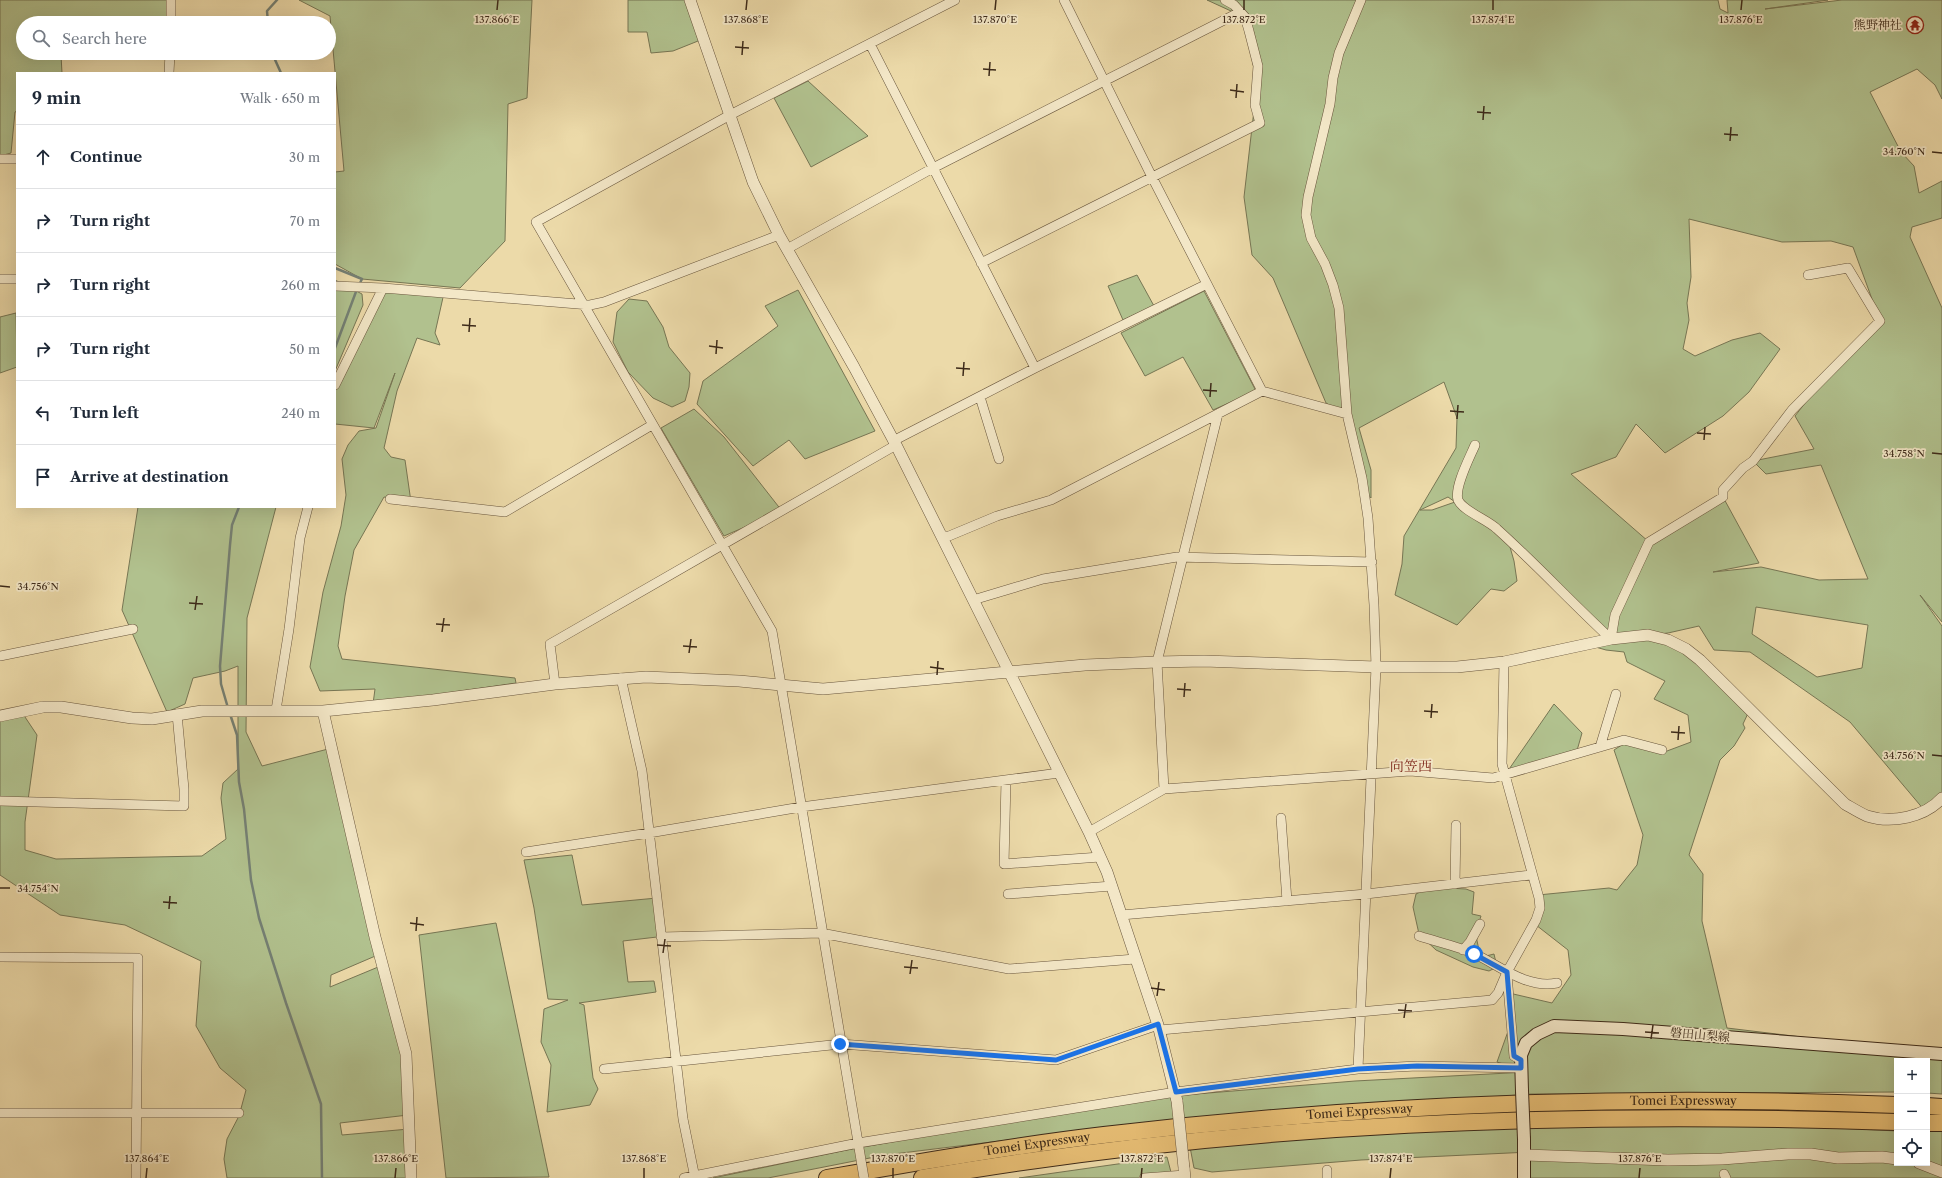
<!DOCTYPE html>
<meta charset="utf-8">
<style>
body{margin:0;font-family:"Libre Caslon Text","Noto Serif JP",serif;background:#f2f2f3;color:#1f2937}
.controls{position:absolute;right:12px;bottom:12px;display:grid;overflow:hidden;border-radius:0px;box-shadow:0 4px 16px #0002}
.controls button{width:36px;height:36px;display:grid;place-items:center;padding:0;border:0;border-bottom:1px solid #e0e1e3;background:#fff;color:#1f2937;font:20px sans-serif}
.stop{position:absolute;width:12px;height:12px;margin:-9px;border:3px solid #1a73e8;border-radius:50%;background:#fff}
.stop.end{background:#1a73e8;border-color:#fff;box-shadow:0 1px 4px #0008}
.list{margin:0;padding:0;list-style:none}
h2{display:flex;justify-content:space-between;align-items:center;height:52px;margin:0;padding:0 16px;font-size:17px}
h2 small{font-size:13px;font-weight:400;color:#747a83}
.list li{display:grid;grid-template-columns:26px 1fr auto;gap:12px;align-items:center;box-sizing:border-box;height:64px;padding:0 16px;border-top:1px solid #e0e1e3}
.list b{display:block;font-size:15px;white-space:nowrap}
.list em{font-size:13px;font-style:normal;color:#747a83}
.icon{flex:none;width:22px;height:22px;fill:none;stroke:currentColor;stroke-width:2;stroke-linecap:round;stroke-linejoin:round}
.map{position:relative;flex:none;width:1942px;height:1178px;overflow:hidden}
.search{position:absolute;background:#fff;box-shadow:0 4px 16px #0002;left:16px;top:16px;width:320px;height:44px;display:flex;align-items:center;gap:10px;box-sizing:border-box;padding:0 14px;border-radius:22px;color:#747a83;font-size:15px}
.panel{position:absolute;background:#fff;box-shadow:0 4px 16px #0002;left:16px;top:72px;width:320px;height:436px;border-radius:0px}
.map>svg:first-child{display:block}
.green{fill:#b1c18e;stroke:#777654;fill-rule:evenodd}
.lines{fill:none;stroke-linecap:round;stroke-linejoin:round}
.stream{stroke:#758074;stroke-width:2.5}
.minor-casing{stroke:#69563d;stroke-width:10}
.tertiary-casing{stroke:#69563d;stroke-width:12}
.secondary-casing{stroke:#3d2a19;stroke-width:14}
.motorway-casing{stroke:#3d2a19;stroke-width:18}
.minor{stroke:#f3e7c7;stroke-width:9}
.tertiary{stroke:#f3e7c7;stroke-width:11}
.secondary{stroke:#f3e7c7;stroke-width:12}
.motorway{stroke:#e6bd74;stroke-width:16}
.minor-bridge-casing{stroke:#69563d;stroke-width:10;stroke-linecap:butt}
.tertiary-bridge-casing{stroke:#69563d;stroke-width:12;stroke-linecap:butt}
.secondary-bridge-casing{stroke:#3d2a19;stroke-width:14;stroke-linecap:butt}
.minor-bridge{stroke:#f3e7c7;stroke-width:9}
.tertiary-bridge{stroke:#f3e7c7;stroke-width:11}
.secondary-bridge{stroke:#f3e7c7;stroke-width:12}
.route{stroke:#1a73e8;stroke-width:5}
.ticks{fill:none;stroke:#3d2a19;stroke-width:1.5}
.labels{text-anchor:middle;stroke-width:3.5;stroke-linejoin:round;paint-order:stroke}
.poi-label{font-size:12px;fill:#3d2a19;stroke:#f3e7c7;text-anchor:end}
.street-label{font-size:12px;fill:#3d2a19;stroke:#f3e7c7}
.quarter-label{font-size:14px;fill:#7a1f14;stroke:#f3e7c7}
.ticks-label{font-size:10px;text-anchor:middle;fill:#3d2a19;stroke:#f3e7c7;stroke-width:3.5;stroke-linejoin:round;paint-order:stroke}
</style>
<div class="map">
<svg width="1942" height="1178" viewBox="0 0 1942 1178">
<rect width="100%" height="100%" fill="#ecdaa9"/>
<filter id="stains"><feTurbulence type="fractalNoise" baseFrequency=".005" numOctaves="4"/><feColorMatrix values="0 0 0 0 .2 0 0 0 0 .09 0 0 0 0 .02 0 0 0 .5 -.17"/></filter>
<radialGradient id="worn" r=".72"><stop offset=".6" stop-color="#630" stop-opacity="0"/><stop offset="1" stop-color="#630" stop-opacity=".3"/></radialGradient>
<path class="green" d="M0,0H171V19L155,23H23V53H75L61,55L62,73H17V111L15,112L11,153L0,156Z
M299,0H532L527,98L508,104L505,241L460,288L362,279L335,264V172L344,171L330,16Z
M628,0H690L703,39L673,51L651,53L647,32H628Z
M1207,0H1718L1720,9L1728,13L1727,0H1828L1765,9L1842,0H1942V99L1935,85L1917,69L1870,92L1901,152L1914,166L1919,193L1942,181V218L1912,227L1910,237L1942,308V622L1920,595L1942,626V795L1925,811L1850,722L1750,652L1714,650L1699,626L1668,633L1641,636L1681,647L1750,709L1743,724L1745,728L1734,746L1720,760L1689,855L1703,874L1702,921L1727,1028L1942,1054V1094L1927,1093V1061H1897V1092L1531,1094L1156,1122L885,1155L768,1178H713L847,1150L1090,1106L1184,1095L1355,1081L1528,1072L1497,1062L1511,1023L1509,993L1552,1003L1571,975L1568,950L1536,925L1538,895L1609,888L1617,890L1637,865L1643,835L1614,750L1628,741L1667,751L1691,742L1688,715L1654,699L1665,681L1627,662L1624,652L1606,650L1592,646L1610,639L1508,540L1514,561L1517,581L1504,591L1491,589L1457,625L1395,595L1402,564L1404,536L1456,448L1457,418L1444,382L1359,428L1371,470V498L1364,490L1348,417L1326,403L1273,278L1252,255L1244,197L1257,84L1244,17ZM1689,219L1782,242L1831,241L1853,247L1880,321L1827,375L1795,416L1814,449L1753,461L1766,474L1821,465L1868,579L1819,580L1761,567L1713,572L1759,563L1723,497L1649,542L1571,474L1616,457L1636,424L1665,453L1723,416L1749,392L1780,349L1760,333L1732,340L1695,356L1683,349L1689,320L1687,303L1691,277ZM1448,497L1455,502L1432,510H1420ZM1756,607L1868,625L1862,668L1817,677L1752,634Z
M808,81L868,136L811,167L774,98Z
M1137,275L1154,306L1123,320L1108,286Z
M335,280L362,294L363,305L335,371Z
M383,288L444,293L435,333L440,345L417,338L397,391L384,448L391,457L405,460L411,502L384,497L354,550L345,596L338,646L342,659L515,678L516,683L373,704L375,689L320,691L310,667L323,592L341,526L346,495L342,459L348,445L359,431L376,428L395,373L374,428L335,424V385Z
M798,290L875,431L805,459L789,440L753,466L697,404L703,381L778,326L765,306Z
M1204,291L1256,391L1213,410L1183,357L1145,376L1121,333Z
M629,299L647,301L663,327L669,347L690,373L689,387L685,401L672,407L653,398L628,372L613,342L617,312Z
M16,313L17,367L0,373V317Z
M694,409L724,437L782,511L724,536L661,428Z
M138,507H276L247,618L246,732L262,766L332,748L380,954L331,975L330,987L383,965L406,1054L408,1115L340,1123L342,1135L409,1129L411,1178H227L224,1159L227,1139L239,1116L246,1090L220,1068L196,1026L201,961L125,925L60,915L0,875V718L23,714L37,735L25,822V850L56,859L202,856L226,839L221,798L223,783L238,769V666L225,671L193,678L185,704L167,712L122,610Z
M1554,704L1582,733L1576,754L1505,775Z
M572,855L582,905L657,898V937L623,941L628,982L654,981L656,992L579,1003L584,1005L593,1078L598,1089L590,1105L547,1112L551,1065L541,1042L544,1009L568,1000L548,999L534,908L524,860Z
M1431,887L1466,889L1474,892L1472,914L1481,916C1475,934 1475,939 1482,957L1494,954L1497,967L1489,971L1473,967L1436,950L1419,934L1413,907L1416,894Z
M496,923L549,1177L446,1178L419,935Z
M1548,1125L1817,1127L1897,1131V1163H1927V1131L1942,1130V1178H1524L1530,1152L1361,1160L1212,1172L1194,1168L1190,1147L1333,1134Z
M1167,1157L1172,1176L1179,1178H1019Z"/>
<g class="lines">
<path class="stream" d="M268,23L267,11L277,0
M272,53L281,73
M335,268L362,279L359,285
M335,348L357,289
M228,708L221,684L220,666L230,545L232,525L239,507
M230,714L237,735L239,782L244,809L251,880L259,918L286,1003L321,1104L322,1178"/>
<g class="minor-casing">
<path id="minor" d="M1064,0L1152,177L1262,391L1347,414
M171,23V0
M870,44L1035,368
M169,73L170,53
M0,159H17
M787,249L933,168L1240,12
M981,263L1260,123L1255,105L1258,66L1249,31L1245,17L1234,5L1225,0
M0,279H17
M335,286L383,288L590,305L604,302L779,235
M335,385L383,288
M980,397L999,459
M893,441L1035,368L1207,284
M1475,445C1470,457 1454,487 1458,500C1463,511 1488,520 1497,529C1536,564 1572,603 1611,639
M390,499L505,512L652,425
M941,536H949L997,516L1051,500L1262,391
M973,600L1043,579L1177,557L1372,562
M1611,639L1615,615L1649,542L1723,497V490L1743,468L1753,461L1792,410L1880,321L1848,268L1808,275
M0,656L133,629
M621,678L642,771L683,1119L695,1178
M555,684L550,644L896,445
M276,710L289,629L300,538L308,507
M1600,747L1616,694
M1006,780L1004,864L1100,857
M1164,789L1157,662L1218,414
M0,801L184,806V789L177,714
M1281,818L1287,901
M1089,832L1164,789L1410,771L1493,778L1624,740L1662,750
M526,852L649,833L801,807L1059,773
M1455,884L1456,825
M1008,894L1112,886
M1121,915L1366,894L1531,875
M1419,936C1437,942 1457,946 1475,954C1500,966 1527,989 1557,983
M661,937L821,933L1009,969L1135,959
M1463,950L1470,942L1480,924
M0,957L138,958L136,1178
M1507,975L1514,1056L1521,1060
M1160,1030L1492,1000L1498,993L1507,972L1536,920L1540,908L1539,898L1502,764L1504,662
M604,1069L841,1044L1056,1060L1158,1025
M1358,1069L1376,667L1374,605L1368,518L1362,478L1347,414L1339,308L1333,285L1325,264L1311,238L1306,215L1308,197L1330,104L1333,78L1339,53L1361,0
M0,1113H239
M859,1148L772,631L536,222L730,115L955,0
M1327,1170V1178
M1724,1174L1726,1178
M684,1178L858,1143L1176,1092L1358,1069L1417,1066L1521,1068
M1144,1178L1185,1175"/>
</g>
<g class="tertiary-casing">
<path id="tertiary" d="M690,0L753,182L779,235L854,367L896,445L1089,832L1107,872L1158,1025L1177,1101
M323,711L375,937L406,1054L411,1178
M0,716L43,707H61L132,718L152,719L202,711H323L433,700L555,684L646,677L739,681L823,689L1085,665L1157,662L1204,661L1376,667H1457L1504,662L1611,639L1648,635L1668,640L1686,649L1700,660L1845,804C1852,808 1860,813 1867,816C1892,824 1925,817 1942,798
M1525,1155L1668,1160L1722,1159L1788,1154H1811L1838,1158L1882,1157L1897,1159
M1919,1163L1942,1172
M1184,1168L1185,1178"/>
</g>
<g class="secondary-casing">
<path id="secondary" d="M1522,1091L1521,1055L1526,1043L1537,1034L1554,1026L1623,1029L1942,1054
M1524,1178V1139"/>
</g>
<g class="motorway-casing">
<g id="motorway">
<path d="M1927,1106L1942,1107"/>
<path d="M1927,1123H1942"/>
<path id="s1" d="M827,1178C919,1162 1011,1146 1104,1135C1367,1104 1633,1094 1897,1105"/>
<path d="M922,1178C1244,1122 1571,1111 1897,1122"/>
</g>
</g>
<use href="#minor" class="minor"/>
<use href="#tertiary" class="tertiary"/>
<use href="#secondary" class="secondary"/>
<use href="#motorway" class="motorway"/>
<g class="minor-bridge-casing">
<path id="minor-bridge" d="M859,1148L864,1178"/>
</g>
<g class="tertiary-bridge-casing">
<path id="tertiary-bridge" d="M1177,1101L1184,1168"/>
</g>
<g class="secondary-bridge-casing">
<path id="secondary-bridge" d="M1522,1091L1524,1139"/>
</g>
<use href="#minor-bridge" class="minor-bridge"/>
<use href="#tertiary-bridge" class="tertiary-bridge"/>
<use href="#secondary-bridge" class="secondary-bridge"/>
</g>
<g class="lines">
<path class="route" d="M840,1044L1056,1060L1158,1024L1176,1092L1358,1069L1417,1066L1521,1068V1060L1514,1056L1513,1046L1507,972L1474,954"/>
</g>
<path class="ticks" d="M497,10L498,0M746,10L747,0M995,10L996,0M1244,10V0M1493,10V0M1741,10L1742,0M735,47L749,48M742,55L743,41M983,69L996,70M989,76L990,62M1230,90L1244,92M1236,98L1237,84M1477,112L1491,113M1483,120L1484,106M1724,134L1738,135M1730,141L1731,127M1932,152L1942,153M462,325L476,326M469,332L470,318M709,346L723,348M716,354L717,340M956,368L970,369M963,376L964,362M1203,390L1217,391M1210,397L1211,383M1450,411L1464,412M1457,419L1458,405M1697,433L1711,434M1704,440L1705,427M1932,453L1942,454M0,586L10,587M189,603L203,604M195,610L197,596M436,624L450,625M442,632L444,618M683,646L697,647M689,653L691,639M930,667L944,669M937,675L938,661M1177,689L1191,690M1184,697L1185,683M1424,711L1438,712M1431,718L1432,704M1671,732L1685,733M1678,740L1679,726M1932,755L1942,756M0,888H10M163,902L177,903M169,909L170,896M410,923L424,925M416,931L417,917M657,945L671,946M663,953L665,939M904,967L918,968M910,974L912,960M1151,988L1165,990M1157,996L1159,982M1398,1010L1412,1011M1404,1018L1406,1004M1645,1032L1659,1033M1651,1039L1653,1025M146,1178L147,1168M395,1178L396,1168M644,1178V1168M893,1178V1168M1141,1178L1142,1168M1390,1178L1391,1168M1639,1178L1640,1168"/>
<defs>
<g id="temple-ring" transform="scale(0.9)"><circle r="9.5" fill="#f3e7c7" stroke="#8f2418" stroke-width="1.5"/><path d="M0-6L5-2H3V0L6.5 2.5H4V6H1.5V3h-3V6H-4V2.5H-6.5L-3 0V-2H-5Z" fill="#8f2418"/></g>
</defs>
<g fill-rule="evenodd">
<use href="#temple-ring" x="1915" y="25"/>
</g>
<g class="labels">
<g class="poi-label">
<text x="1902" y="29">熊野神社</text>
</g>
<g class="street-label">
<text transform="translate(1700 1035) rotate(5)" y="4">磐田山梨線</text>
<text dy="4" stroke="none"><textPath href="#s1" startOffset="861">Tomei Expressway</textPath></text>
<text dy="4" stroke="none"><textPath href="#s1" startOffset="537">Tomei Expressway</textPath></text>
<text dy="4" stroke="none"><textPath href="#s1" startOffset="213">Tomei Expressway</textPath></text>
</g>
<g class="quarter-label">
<text x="1411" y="771">向笠西</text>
</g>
</g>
<g class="ticks-label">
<text x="497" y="23">137.866°E</text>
<text x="746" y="23">137.868°E</text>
<text x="995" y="23">137.870°E</text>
<text x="1244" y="23">137.872°E</text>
<text x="1493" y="23">137.874°E</text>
<text x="1741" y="23">137.876°E</text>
<text x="1904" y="155">34.760°N</text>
<text x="1904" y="457">34.758°N</text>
<text x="38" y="590">34.756°N</text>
<text x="1904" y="759">34.756°N</text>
<text x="38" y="892">34.754°N</text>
<text x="147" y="1162">137.864°E</text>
<text x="396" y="1162">137.866°E</text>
<text x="644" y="1162">137.868°E</text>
<text x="893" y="1162">137.870°E</text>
<text x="1142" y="1162">137.872°E</text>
<text x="1391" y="1162">137.874°E</text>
<text x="1640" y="1162">137.876°E</text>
</g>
<rect width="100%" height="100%" filter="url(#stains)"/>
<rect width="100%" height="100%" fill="url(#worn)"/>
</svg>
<div class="controls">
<button>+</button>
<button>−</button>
<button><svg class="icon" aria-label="locate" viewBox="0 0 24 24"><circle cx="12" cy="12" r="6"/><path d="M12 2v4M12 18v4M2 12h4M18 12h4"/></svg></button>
</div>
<div class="stop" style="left:1474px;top:954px"></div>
<div class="stop end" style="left:840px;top:1044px"></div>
<div class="search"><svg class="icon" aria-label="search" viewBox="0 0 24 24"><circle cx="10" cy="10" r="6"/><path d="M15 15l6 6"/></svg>Search here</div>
<section class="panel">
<h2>9 min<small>Walk · 650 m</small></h2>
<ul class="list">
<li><svg class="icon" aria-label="ahead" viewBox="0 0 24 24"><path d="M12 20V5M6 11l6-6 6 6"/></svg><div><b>Continue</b></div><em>30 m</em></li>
<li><svg class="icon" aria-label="right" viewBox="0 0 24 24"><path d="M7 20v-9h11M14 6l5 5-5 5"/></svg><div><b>Turn right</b></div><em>70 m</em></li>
<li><svg class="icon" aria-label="right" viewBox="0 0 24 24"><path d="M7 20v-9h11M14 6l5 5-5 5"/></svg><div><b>Turn right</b></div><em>260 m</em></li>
<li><svg class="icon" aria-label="right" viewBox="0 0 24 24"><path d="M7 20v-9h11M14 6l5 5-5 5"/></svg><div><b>Turn right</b></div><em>50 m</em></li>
<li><svg class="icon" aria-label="left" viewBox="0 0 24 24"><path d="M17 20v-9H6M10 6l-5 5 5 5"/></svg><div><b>Turn left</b></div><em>240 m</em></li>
<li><svg class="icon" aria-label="arrive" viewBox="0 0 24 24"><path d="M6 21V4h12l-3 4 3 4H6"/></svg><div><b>Arrive at destination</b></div></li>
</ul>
</section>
</div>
